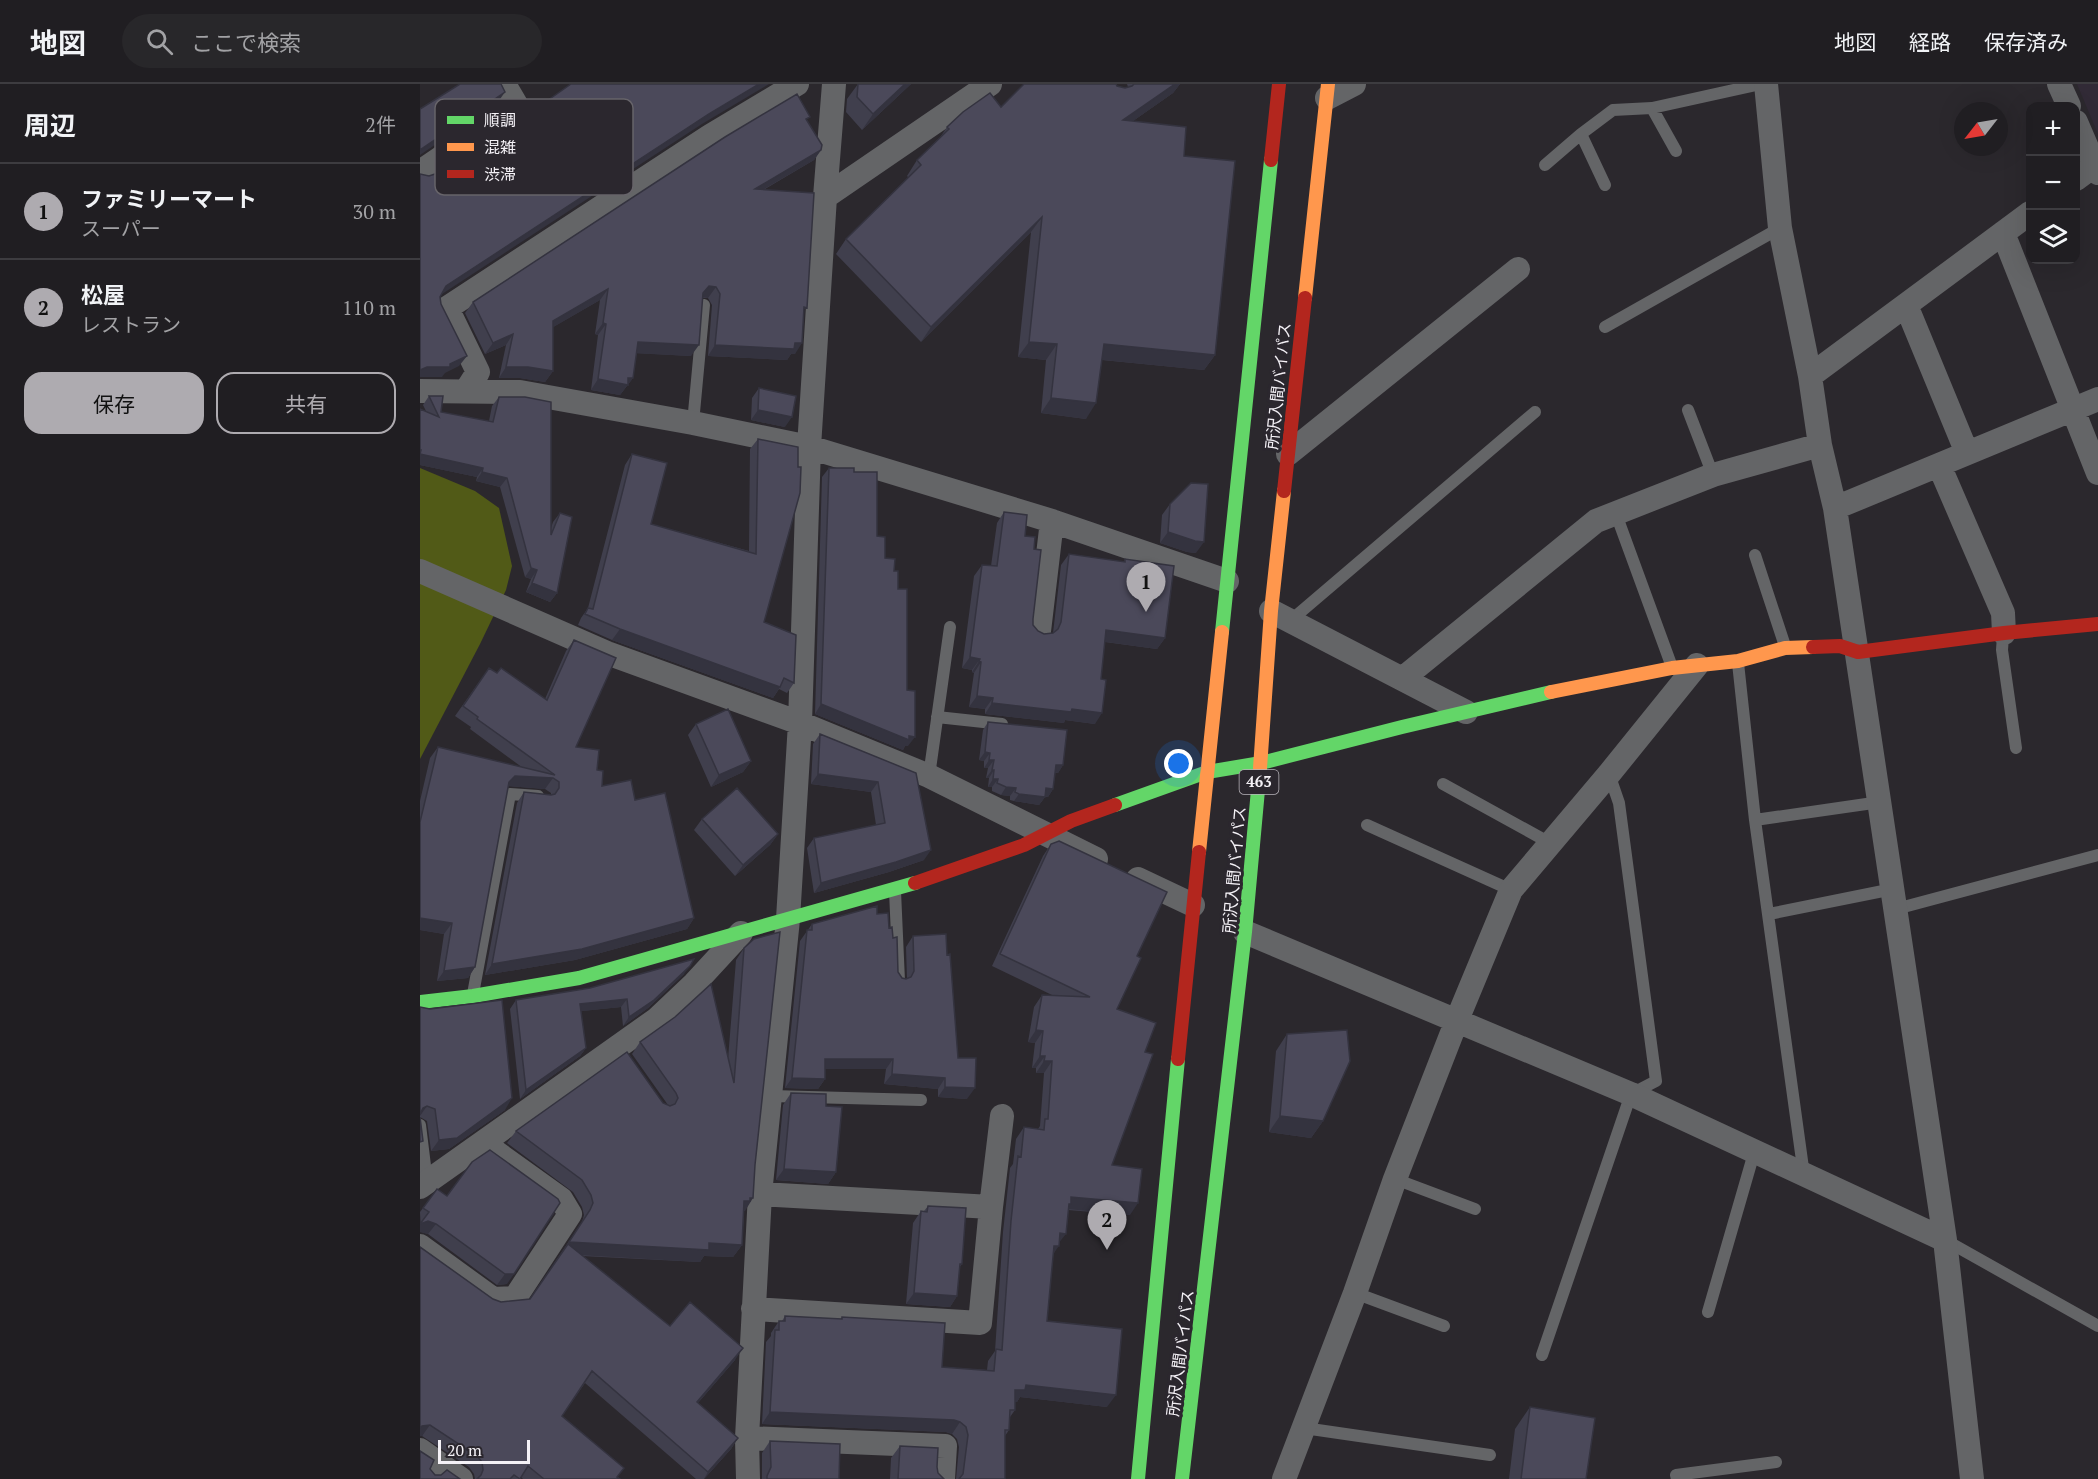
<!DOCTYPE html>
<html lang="ja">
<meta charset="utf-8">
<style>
body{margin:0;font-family:"PT Serif","Noto Sans JP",serif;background:#28272a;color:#f1f3f6}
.controls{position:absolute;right:18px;top:18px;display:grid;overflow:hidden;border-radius:12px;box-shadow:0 6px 24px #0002}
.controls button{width:54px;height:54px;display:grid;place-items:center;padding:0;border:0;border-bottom:2px solid #3d3c40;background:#201e22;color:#f1f3f6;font:30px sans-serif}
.compass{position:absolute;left:1534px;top:18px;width:54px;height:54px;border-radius:50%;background:#201e22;box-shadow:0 6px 24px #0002;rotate:239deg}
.scale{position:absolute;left:18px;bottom:15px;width:92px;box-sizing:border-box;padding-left:6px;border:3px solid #f4f1f6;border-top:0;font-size:16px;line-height:21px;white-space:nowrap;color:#f4f1f6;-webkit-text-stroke:4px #2b272e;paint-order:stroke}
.you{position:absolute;left:759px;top:680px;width:21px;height:21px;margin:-15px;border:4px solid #fff;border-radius:50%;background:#1a73e8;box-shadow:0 0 0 9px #1a73e833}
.badge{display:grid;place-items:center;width:39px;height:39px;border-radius:50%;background:#aeabb0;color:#111;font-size:20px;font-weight:700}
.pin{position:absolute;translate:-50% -50px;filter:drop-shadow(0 2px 3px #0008)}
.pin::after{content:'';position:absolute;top:32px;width:21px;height:18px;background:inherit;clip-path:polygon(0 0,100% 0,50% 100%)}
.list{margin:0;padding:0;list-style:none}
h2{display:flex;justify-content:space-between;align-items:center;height:78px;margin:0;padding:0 24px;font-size:26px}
h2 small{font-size:20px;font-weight:400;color:#a2a2a5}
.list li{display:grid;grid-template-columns:39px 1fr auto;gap:18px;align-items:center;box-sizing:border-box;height:96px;padding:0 24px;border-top:2px solid #3d3c40}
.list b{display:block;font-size:22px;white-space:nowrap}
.list p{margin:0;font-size:20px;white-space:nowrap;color:#a2a2a5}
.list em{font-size:20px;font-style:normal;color:#a2a2a5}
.actions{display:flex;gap:12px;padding:18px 24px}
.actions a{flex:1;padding:14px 0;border:2px solid #aeabb0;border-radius:18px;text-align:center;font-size:21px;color:#aeabb0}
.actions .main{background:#aeabb0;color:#111}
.icon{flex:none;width:33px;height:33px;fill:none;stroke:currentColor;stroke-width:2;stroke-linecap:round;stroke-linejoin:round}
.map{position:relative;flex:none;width:1678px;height:1395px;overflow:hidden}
header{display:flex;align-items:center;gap:36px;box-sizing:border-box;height:84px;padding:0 30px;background:#201e22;border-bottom:2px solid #3d3c40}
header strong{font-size:28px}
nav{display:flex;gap:33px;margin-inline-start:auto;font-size:21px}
.search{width:420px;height:54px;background:#28272a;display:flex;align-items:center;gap:15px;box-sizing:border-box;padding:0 21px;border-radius:33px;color:#a2a2a5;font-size:22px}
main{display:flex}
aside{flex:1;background:#201e22}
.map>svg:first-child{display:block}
.built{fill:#312a36}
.forest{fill:#515a17}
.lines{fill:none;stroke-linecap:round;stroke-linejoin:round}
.lane{stroke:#646567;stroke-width:12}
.street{stroke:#646567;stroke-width:24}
.fast{stroke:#63d668;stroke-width:14}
.slow{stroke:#ff974d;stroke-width:14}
.jam{stroke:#b3261e;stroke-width:14}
.wall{fill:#403f4d}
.shaded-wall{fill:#34333f}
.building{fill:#4b495a;stroke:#34333f;stroke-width:1.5}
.labels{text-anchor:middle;stroke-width:6;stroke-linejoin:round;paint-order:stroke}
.shield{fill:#2b272e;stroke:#b8b4ba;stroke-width:1.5}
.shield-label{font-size:15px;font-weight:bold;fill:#f4f1f6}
.street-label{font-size:16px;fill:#f4f1f6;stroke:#2b272e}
.key{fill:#2b272e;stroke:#67646a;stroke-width:1.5}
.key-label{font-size:16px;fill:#f4f1f6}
</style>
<header>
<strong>地図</strong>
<div class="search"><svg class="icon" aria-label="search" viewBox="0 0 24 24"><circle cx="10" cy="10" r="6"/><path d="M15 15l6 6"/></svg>ここで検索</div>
<nav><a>地図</a><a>経路</a><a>保存済み</a></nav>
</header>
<main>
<aside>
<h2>周辺<small>2件</small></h2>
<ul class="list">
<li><span class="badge">1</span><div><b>ファミリーマート</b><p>スーパー</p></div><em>30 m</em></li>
<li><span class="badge">2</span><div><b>松屋</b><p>レストラン</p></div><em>110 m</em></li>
</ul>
<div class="actions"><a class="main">保存</a><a>共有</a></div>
</aside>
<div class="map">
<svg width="1678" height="1395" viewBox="0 0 1678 1395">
<rect width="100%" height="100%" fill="#2b282d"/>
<path class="built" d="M1657,0H1678V50Z"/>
<path class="forest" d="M0,384L55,407L79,424L92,482L86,506L60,560L0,675Z"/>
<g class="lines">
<path class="lane" d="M1232,24L1256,67
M1161,50L1185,101
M1125,81L1161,50L1193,26L1232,24L1341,0
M1185,243L1360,144
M1268,326L1293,391
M273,339L284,221
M1196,430L1252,583
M1335,471L1365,562
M870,537L1115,328
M1583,552L1582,566L1596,664
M1318,579L1335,736L1384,1091
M517,633L582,640
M509,692L530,543
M1023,700L1130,759
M1335,736L1460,718
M947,741L1091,806
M475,807L479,897
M1476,825L1678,771
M1349,830L1473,805
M53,910L90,710L118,712
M351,1012L501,1016
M0,1041L7,1098
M975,1095L1055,1125
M1525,1156L1678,1242
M935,1209L1024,1242
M1288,1228L1334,1069
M1122,1271L1211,1010L1236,997L1199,719L1189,690
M884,1344L1070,1371
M1257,1395L1256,1391L1356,1378"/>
<path class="street" d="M1346,0L1360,144L1390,292L1400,361L1415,424L1525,1156L1552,1395
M1639,0L1649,22
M907,14L934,0
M1656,38L1678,89
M0,88L97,22L84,0
M1656,95L1675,81
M405,113L570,0
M1583,149L1678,389
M1486,221L1547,369
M1390,292L1610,129
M0,307L100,308L273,339L389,363L632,437L807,497
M46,307L58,288L27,224L290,52L377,0
M868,370L1098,185
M1519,381L1583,529L1584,549
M1415,424L1678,315
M0,487L187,569L380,639L509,692L676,775
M851,527L1046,628
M619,547L632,437
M982,595L1176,437L1293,391L1400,361
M718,795L773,821
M825,848L1211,1010L1525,1156
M0,1103L237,935L274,900L321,849
M571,1123L582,1032
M0,1162L73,1215L95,1214L150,1130L141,1115L63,1059
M333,1225L560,1239L571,1123L340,1110
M327,1354L525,1362L523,1395
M0,1366L41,1395
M328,1395L327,1354L340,1110L368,835L380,639L389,363L405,113L414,0
M864,1395L935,1209L975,1095L1037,936L1091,806L1189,690L1277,581"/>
<path class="fast" d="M802,548L851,76
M695,721L787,688L841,679L982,643L1131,608
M0,918L53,912L159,894L495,799
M718,1395L758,975
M762,1395L825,848L840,684"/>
<path class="slow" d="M885,214L908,0
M1131,608L1252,584L1318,577L1365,564L1393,563
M840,684L851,527L864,407
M779,768L802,548"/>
<path class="jam" d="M851,76L859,0
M864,407L885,214
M1393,563L1420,562L1438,568L1584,549L1678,540
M495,799L604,761L651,737L695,721
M758,975L779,768"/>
</g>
<path class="wall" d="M438,0H491L442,46L426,28L427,15Z
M707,0H760L753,9L713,37L764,72L795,271L784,286L682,276L666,335L621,329L626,276L598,273L611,148L501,258L416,170L426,155L489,94L487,92L497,76L517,58L527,43L581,23L697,2L705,4L708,3Z
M387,37L401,66L394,76L345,105L384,229L375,270H371L367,276L288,272L292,221L288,214H283L271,272L216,269L213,294L200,311L171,306L178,251L175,250L180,216L133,243V287L125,298L100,294H79L86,261L65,270L45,229L53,218Z
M339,304L365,343L331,336L332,314Z
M9,312L21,328L69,337L72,322L79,313L131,444L133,438L140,429L137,509L130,518L106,508L111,495L105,493L80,403L56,397L57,393L0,381V325L6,327L3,321Z
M338,355L344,538L374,599L367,609L359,605L353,614L192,556L158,541L161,534L168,524L205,381L212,370L231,440L329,467L330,365Z
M409,384L434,388L465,474L474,487L478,505L487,606L488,662H485L483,666L395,630L402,393Z
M750,420L776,469L767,468L740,459L742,431Z
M584,428L605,452L614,465L613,535V541L618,547L624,550L633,549L641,481L649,470L704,478L705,475L745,554L737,565L685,558L675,640L645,636L644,639L565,630V625L549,623L554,589L552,588V586L542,584L554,492L562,481L571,482L577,439Z
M154,556L156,663L177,686L182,702L215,716L274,834L267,845L155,876L65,891L97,719L104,708L131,711V709L125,705L88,702L55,883L48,894L17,897L24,850L0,846V717L10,674L18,663L103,684L50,645L51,643L35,632L69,584L77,589L125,615L146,567Z
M568,638L643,681L638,689H635L633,705L628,713H625L619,721L594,717L590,716V712L581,711L572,707V703H568L569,694H566L568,684H564V677L559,676L563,646Z
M276,640L331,677L323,688L291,703L268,651Z
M400,650L496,689L504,776L469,788L394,809L387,764L394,754L456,741L451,708L391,700L393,660Z
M282,735L358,750L350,761L315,792L274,746Z
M631,760L717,872L697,925L725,968L692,1081L710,1131L648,1126L639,1159L633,1171L627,1237L687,1323L600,1313L597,1318H595V1326L590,1333L589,1346L585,1352V1395H536L539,1363L537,1355L532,1350L526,1348L342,1340L346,1258L351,1252V1249L359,1237H362L365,1232L421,1235L422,1233L522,1283L567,1286L568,1277L575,1267L583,1148L590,1084L593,1080L596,1055L604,1043L618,1045L620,1042L624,989H616V984H612L615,959L608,958L614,923L622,911L634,912L572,882L623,772Z
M457,830L469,844L473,854L478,888L482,894L487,895L486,863L493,852L527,871L538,974L547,1015L518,1013V1005L464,1000L466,985H405V995L398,1005L365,1004L380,857L392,840Z
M324,864L325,1127H324L322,1161L313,1173L284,1172L280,1178L162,1172L250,1242L315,1276L278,1319L318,1354L311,1365L284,1395H276L165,1299L142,1332L200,1395H103L101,1393L99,1395H55L54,1390L49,1383L2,1352L73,1215L81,1218L110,1215L162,1138L164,1131L162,1123L153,1108L87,1059L96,1047L243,1019L248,1021L212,970L220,958L308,975L316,876Z
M264,890L228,924L203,942L201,923L161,927L166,964L160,972L100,1015L90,925L96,916Z
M0,923L85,1026L29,1065L11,1067L7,1037L0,1033Z
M867,950L903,1037L891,1054L849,1048L856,967Z
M371,1009L406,1022L416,1088L408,1100L356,1096L363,1021Z
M70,1066L87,1200L77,1201L8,1150L1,1148L0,1128L17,1105L27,1112Z
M508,1122L542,1180L539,1184L537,1212L530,1223L486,1220L493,1139L501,1127H504Z
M1110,1323L1166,1395H1089L1095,1345Z
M350,1357L419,1395H342V1369Z
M480,1362L517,1383L518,1389L524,1395H470L471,1374Z"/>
<path class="shaded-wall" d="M339,0H349L282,40L19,212L26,202L289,30Z
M485,0H491L442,46L453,30Z
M755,0H760L753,9L693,51L703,36Z
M85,8L78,18L0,71V66Z
M401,66L394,76L327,115L335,105Z
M622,133L611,148L501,258L511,243Z
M289,202L296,203L288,214L281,213Z
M188,205L180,216L125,248L133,237Z
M183,239L186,240L178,251L175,250Z
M93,250L86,261L65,270L73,259Z
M218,258L279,261L271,272L210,269Z
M609,258L637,260L626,276L598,273Z
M375,259H382L375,270H371L367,276L288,272L295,261Z
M684,260L795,271L784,286L673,275Z
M47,272L39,282L25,289L22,293H0V286L7,283L30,280Z
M86,283H108L133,287L125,298L100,294H79Z
M208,294H213L200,311L171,306L178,295Z
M631,314L676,319L666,335L621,329Z
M338,326L372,333L365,343L331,336Z
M0,370L63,384L57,393L0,381Z
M62,388L87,394L80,403L56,397Z
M748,448L784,458L776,469L767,468L740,459Z
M111,484L117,486L111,495L105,493Z
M112,499L137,509L130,518L106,508Z
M200,545L360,603L353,614L192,556Z
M686,546L745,554L737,565L679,557Z
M550,573L560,575L552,586L542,584Z
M559,577L561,578L554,589L552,588Z
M557,612L573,614L565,625L549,623Z
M572,619L652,625L682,629L675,640L645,636L644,639L565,630Z
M401,620L495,653L488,662H485L483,666L395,630Z
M565,668L570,669L564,677L559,676Z
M569,676H574L568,684H564Z
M331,677L323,688L291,703L299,691Z
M636,681H643L638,689L631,688Z
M572,686H574L569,694H566Z
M398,690L458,698L451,708L391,700Z
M95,692L133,694L125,705L87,702L89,698Z
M573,695H578L572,703H568Z
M586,703L596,704L590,712L581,711Z
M626,704L633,705L628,713L621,712Z
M599,710L625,713L619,721L594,717Z
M358,750L350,761L315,792L323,781Z
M511,766L504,776L469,788L394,809L401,799Z
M0,834L32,839L24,850L0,846Z
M274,834L267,845L155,876L65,891L72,880Z
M270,882L264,890L228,924L203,942L209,933Z
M55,883L48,894L17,897L24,887Z
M207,915L201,923L154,928L160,920Z
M616,946L623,947L615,959L608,958Z
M166,964L160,972L100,1015L106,1006Z
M620,972H625L616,984H612Z
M405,975H473L466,985H398Z
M624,977H632L624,989H616Z
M472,990L525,994L518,1005L464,1000Z
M372,994L405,995L398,1005L365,1004Z
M525,1003L555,1004L547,1015L518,1013Z
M92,1014L85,1026L29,1065L11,1067L19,1056Z
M7,1022L0,1032V1027L3,1024Z
M860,1032L903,1037L891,1054L849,1048Z
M364,1085L416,1088L408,1100L356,1096Z
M651,1113L718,1119L710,1131L647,1125Z
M330,1114H333L325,1127H324V1117Z
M8,1137L16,1140L8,1150L0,1148V1140Z
M640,1149L646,1150L637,1161Z
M149,1158L289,1159L322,1161L313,1173L284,1172L280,1178L141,1170Z
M634,1162H639L630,1174Z
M85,1190H94L87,1200L77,1201Z
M494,1209L537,1212L530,1223L486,1220Z
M323,1264L315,1276L269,1329L277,1318Z
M606,1301L696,1311L687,1323L600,1313L597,1318L586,1317L595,1306Z
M350,1328L534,1336L540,1338L532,1350L526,1348L342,1340Z
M10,1341L2,1352H0V1344L2,1342Z
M318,1354L311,1365L284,1395L288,1388Z"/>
<path class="building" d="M40,0H81L85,8L0,66V25Z
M151,0H339L289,30L26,202L20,213L21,220L47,272L30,280V283H7L0,286V90L9,92L15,90L102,30L104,33Z
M438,0H485L453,30L437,13Z
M604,0H696L697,2L705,4L712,2L714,0H755L703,36L766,43L764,72L815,77L795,271L684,260L676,319L631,314L637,260L609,258L622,133L511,243L426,155L501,81L497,76L529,45L527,43L543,28L570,9L581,23Z
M377,10L390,33L386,35L402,61L401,66L335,105L394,109L387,224L384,223L382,259H375L374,265L295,261L300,210L296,203L289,202L283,209L279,261L218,258L213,294H208V301L178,295L186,240L183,239L188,205L133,237V287L108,283H86L93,250L73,259L53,218L305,53Z
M339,304L376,312L372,333L338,326Z
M9,312H23L21,328L73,338L79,313H105L131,318V451L140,429L152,433L137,509L112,499L117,486L111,484L87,394L62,388L63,384L0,370L1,366H0V325L19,333Z
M338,355L378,363V383H381L380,409L344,538L376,551L374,599L364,594L360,603L200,545L165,530L168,524L173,525L212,370L247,379L231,440L336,470Z
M409,384H434V388H457V452L465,453V474L475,475L474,487H478V505H487V606L495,607V653L489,652V656L401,620Z
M771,399L788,400L784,458L775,457L748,448L750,420Z
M584,428L607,431L605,452L615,453L614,465L621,466L613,535V541L618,547L624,550L633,549L638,545L641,538L649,470L705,478V475L754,482L745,554L686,546L681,595L686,596L682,629L652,625L651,628L572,619L573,614L557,612L561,578L559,577L560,575L550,573L562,481L577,482Z
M154,556L196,574L156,663L179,666L177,686L183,687L182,702L211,696L215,716L245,709L274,834L162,865L72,880L104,708L131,711L135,710L139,704V698L133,694L95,692L89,698L55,883L24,887L32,839L0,834V738L18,663L135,691L57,635L58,633L43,622L69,584L77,589L81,584L127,616Z
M308,625L331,677L299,691L276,640Z
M568,638L647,646L643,681H636L633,705L626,704L625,713L599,710L595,708L596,704L586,703L577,699L578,695H573L574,686H572L574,676H569L570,669L565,668Z
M400,650L496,689L511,766L476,778L401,799L394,754L465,739L458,698L398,690Z
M317,704L358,750L323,781L282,735Z
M639,757L747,808L717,872L721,874L697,925L736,939L725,968L733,970L692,1081L722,1085L718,1119L651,1113V1120H649L646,1150L640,1149L639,1162H634L627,1237L702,1245L696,1311L606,1301L605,1306H595V1326H590L589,1346H585V1395H539L543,1390L548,1351L546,1343L540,1338L534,1336L350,1328L355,1246H359V1237H365V1232L422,1235V1233L525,1239L522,1283L574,1287L576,1265L582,1266L591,1137L598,1072L601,1073L604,1043L624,1046L625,1035H628L632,977H624L625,972H620L623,947L616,946L622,911L670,913L580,870L631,760Z
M457,822V830L468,829L469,844L472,843L473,854L477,853L478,888L482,894L486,895L491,893L494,887L493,852L526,850L527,871L530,870L538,974H556L555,1004L525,1003V994L472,990L473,975H405V995L372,994L387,846H392V840Z
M360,848L335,1081L333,1114H330V1117H324L322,1161L289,1159V1166L149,1158L170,1126L173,1119L171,1111L162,1096L96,1047L207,968L243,1019L250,1022L255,1020L258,1014L256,1009L220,958L255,933L291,900L314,999L324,864L334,855Z
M274,875L270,882L234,916L209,933L207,915L160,920L166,964L106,1006L96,916L170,904Z
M82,916L92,1014L37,1054L19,1056L15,1025L7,1022L3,1024L0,1030V923L10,925Z
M927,946L930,977L903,1037L860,1032L867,950Z
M371,1009L406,1010V1022L422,1023L416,1088L364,1085Z
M0,1033L3,1057L0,1058Z
M70,1066L138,1115L140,1119L94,1190H85L16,1140L8,1137L0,1140L9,1128L3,1124L17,1105L27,1112L52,1078Z
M508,1122L546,1124L542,1180H540L537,1212L494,1209L501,1127L507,1128Z
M148,1160L250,1242L270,1218L323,1264L277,1318L318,1354L288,1388L172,1287L142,1332L204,1384L197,1393L200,1395H124L108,1382L100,1395L94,1391L90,1395H57L61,1391L63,1386L62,1378L57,1372L10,1341L2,1342L0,1344V1163L73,1215L81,1218L110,1215Z
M1110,1323L1175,1334L1166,1395H1101Z
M350,1357L420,1360L419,1395H347V1392L351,1383Z
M480,1362L518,1364L517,1383L518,1389L524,1395H478Z
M0,1367L14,1376L10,1385L15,1391H21L27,1386L40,1395H0Z"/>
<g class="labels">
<rect class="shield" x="819.5" y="686" width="39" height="24" rx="4.5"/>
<g class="shield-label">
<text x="839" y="703">463</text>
</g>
<g class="street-label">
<text transform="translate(858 302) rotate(-84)" y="6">所沢入間バイパス</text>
<text transform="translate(814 786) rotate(-85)" y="6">所沢入間バイパス</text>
<text transform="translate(760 1269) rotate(-83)" y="6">所沢入間バイパス</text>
</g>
</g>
<rect x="15" y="15" width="198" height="96" rx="9" class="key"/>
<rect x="27" y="32" width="27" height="8" fill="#63d668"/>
<rect x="27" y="59" width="27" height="8" fill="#ff974d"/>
<rect x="27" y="86" width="27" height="8" fill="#b3261e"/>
<g class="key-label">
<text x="64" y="42">順調</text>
<text x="64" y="69">混雑</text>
<text x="64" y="96">渋滞</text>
</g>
</svg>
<div class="controls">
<button>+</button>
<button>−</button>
<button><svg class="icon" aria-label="layers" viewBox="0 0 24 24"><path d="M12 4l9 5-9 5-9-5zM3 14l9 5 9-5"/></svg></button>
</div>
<svg class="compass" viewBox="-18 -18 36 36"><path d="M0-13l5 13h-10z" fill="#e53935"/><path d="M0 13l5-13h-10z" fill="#a2a2a5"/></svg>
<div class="scale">20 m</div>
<div class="you"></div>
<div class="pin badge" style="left:726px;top:528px">1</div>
<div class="pin badge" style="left:687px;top:1166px">2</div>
</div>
</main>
